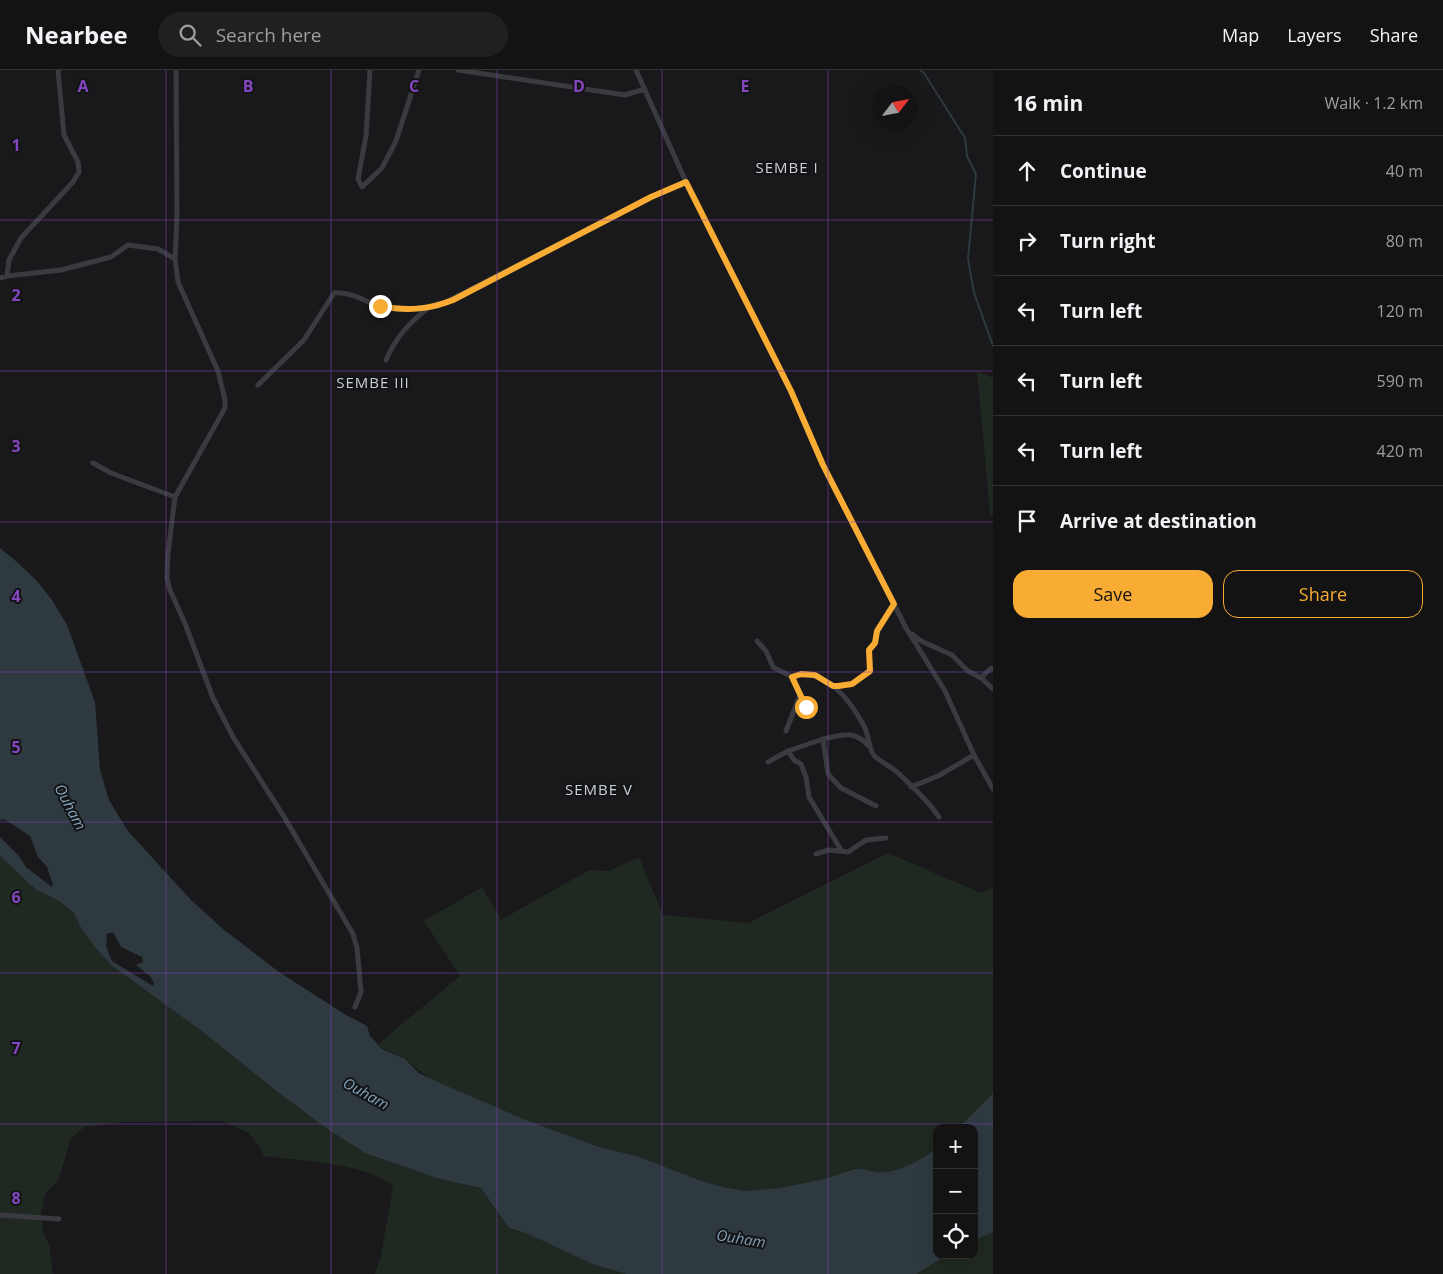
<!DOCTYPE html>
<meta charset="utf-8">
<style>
body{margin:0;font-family:"Open Sans",sans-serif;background:#202022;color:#f1f3f6}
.controls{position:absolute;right:15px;bottom:15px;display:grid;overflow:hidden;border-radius:10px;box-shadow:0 5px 20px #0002}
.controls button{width:45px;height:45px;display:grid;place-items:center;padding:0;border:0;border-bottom:1px solid #323234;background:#131314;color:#f1f3f6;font:25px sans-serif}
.compass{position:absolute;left:873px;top:15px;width:45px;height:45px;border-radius:50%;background:#131314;box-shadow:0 5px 20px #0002;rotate:58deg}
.stop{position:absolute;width:15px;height:15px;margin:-11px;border:4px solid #f8ac33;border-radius:50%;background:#fff}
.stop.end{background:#f8ac33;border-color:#fff;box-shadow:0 1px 5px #0008}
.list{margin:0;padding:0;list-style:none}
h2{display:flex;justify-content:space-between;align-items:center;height:65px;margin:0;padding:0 20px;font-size:21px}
h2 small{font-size:16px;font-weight:400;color:#9d9ea0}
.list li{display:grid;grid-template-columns:32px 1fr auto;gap:15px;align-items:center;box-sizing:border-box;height:70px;padding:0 20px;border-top:1px solid #323234}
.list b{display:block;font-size:19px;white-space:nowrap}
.list em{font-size:16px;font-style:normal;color:#9d9ea0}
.actions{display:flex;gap:10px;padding:15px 20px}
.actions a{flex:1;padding:11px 0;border:1px solid #f8ac33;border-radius:15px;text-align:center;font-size:18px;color:#f8ac33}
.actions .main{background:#f8ac33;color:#111}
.icon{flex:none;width:28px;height:28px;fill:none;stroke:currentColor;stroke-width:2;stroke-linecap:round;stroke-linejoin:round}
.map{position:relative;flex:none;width:993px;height:1204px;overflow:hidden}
header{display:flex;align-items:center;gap:30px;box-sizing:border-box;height:70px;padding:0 25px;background:#131314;border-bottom:1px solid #323234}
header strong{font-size:24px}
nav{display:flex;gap:28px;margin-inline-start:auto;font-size:18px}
.search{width:350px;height:45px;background:#202022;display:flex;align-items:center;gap:12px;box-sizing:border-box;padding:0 18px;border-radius:28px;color:#9d9ea0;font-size:19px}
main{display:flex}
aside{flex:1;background:#131314}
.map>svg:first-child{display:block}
.green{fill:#202921}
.water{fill:#2e3940;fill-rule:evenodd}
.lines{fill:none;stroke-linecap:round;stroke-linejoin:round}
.stream{stroke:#2e3940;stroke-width:2}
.minor{stroke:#393b40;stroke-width:5}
.route{stroke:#f8ac33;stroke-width:6}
.grid{fill:none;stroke:#8446be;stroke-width:1;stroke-opacity:0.55}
.labels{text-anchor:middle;stroke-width:4;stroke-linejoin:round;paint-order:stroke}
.neighbourhood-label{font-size:15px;letter-spacing:1px;fill:#cccfd7;stroke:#131416}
.water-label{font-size:15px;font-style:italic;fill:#81a0b7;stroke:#131416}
.grid-label{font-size:16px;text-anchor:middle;font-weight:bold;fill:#8446be;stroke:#131416;stroke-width:4;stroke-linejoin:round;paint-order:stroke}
</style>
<header>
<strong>Nearbee</strong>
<div class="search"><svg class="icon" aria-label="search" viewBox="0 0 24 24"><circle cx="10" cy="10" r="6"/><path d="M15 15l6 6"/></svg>Search here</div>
<nav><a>Map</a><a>Layers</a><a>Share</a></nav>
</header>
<main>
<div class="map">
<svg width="993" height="1204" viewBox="0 0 993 1204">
<rect width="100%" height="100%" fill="#19191b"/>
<path class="green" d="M977,301L993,308V447L990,443Z
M888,783L981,823L993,817V1023L958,1058H937V1078C919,1091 898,1104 875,1102C868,1102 862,1098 855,1099L824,1109L780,1118L745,1121L728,1118L704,1112L637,1086L599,1077L526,1050L431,1009C421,1003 415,996 406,990C397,983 385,983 378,974L460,906L424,851L482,817L501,850L589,800L609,801L639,787L663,845L748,853Z
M0,786L35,819L59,831L67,837L74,843L80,856L111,895L203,962L274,1019L365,1083L440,1109L481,1118L509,1158L526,1163L592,1194L626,1204H375L381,1186L393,1117C374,1094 295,1090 264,1086L260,1077L249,1063L222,1051L122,1052L84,1057L70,1070L59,1109L45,1124L41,1143L43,1163L49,1174L53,1204H0Z
M993,1162V1204H917L947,1185H974V1171Z"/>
<path class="water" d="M0,478L17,492L37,511L52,530L67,555L95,632L100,700L109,730L128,761L191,830L223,859L279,902L346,945L367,956L370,966L382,979L405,989L419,1003L431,1009L526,1050L599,1077L637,1086L704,1112L728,1118L745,1121L780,1118L824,1109L855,1099C862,1098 868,1101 875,1102C898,1104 919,1091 937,1078V1185H947L917,1204H626L592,1194L526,1163L509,1158L481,1118L440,1109L365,1083L326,1058L274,1019L203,962L111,895L95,877L80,856L74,843L67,837L59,831L35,819L0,786V767L18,785L26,797L52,817L53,814L47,797L38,787L30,766L4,749L0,750ZM113,862L121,877L142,887L143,892L136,895L150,906L154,913L153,916L112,891L106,876L107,864Z
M993,1023V1162L974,1171V1058H958Z"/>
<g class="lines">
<path class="stream" d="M920,0L924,3L965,68L967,86L976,104L968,189L974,223L993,276"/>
<path class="minor" d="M176,0L177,146L175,189L178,212L218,301L225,330V338L175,427L168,484L167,508L170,520L186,556L213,628L233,667L283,745L353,864L357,878L361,922L355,937
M370,0L366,66L358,109L362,117L382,98L396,71L419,0
M458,0L625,25L645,19
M636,0L686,112L791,321L823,395L906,558L945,621L974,685L993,719
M7,206L9,190L21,168L73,112L79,102L78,92L64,65L58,0
M0,208L7,206L61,200L111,187L128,175L158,179L175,189
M386,290C396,267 409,253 428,238
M258,315L304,270L334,223C350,221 364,231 379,236C399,241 418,239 438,236L651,127L686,112
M93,393L111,403L175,427
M912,564L921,571L952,585L968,601L981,608L993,619
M757,571L766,581L773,597L792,607C825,596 850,630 864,656C868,663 869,678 873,684C879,692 891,696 898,703C913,717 928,731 939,747
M792,607L806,637
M981,608L991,598L993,599
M836,616L852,614L870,601L869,579L875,573L877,561L894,534
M786,661L800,625
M870,677C853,659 844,665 823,669L828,704L841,718L876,736
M788,681L794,690L801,694L806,707L809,727L841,780
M768,692L788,681L823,669
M911,717L938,706L974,685
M816,784L829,780L848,782L866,770L886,768
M0,1145L59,1149"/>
</g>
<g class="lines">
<path class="route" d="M380,236C406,241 428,240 453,230L651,127L686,112L791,321L823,395L894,534L877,561L875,573L869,580L870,601L852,614L838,616H833L815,605L801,604L792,607L806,637"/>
</g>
<path class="grid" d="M166,0V1204M331,0V1204M497,0V1204M662,0V1204M828,0V1204M0,150H993M0,301H993M0,452H993M0,602H993M0,752H993M0,903H993M0,1054H993"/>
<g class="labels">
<g class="neighbourhood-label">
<text x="787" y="103">SEMBE I</text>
<text x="373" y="318">SEMBE III</text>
<text x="599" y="725">SEMBE V</text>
</g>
<g class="water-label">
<text transform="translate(70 737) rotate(62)" y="5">Ouham</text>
<text transform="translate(366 1024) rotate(29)" y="5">Ouham</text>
<text transform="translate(741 1169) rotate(9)" y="5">Ouham</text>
</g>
</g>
<g class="grid-label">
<text x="83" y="22">A</text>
<text x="248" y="22">B</text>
<text x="414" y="22">C</text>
<text x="579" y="22">D</text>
<text x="745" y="22">E</text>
<text x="16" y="81">1</text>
<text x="16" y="231">2</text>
<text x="16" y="382">3</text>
<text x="16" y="532">4</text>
<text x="16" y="683">5</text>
<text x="16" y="833">6</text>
<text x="16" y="984">7</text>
<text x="16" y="1134">8</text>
</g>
</svg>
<div class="controls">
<button>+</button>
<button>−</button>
<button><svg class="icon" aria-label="locate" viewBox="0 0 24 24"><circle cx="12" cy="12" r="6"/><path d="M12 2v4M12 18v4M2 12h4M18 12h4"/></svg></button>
</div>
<svg class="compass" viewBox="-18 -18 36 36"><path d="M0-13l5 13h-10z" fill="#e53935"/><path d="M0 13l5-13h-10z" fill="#9d9ea0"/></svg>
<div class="stop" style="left:806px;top:637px"></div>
<div class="stop end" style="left:380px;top:236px"></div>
</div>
<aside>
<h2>16 min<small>Walk · 1.2 km</small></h2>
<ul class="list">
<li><svg class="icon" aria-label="ahead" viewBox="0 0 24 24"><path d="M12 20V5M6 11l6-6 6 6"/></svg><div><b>Continue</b></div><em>40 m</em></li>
<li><svg class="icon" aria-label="right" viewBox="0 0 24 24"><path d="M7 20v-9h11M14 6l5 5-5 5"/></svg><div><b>Turn right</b></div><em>80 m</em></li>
<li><svg class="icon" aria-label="left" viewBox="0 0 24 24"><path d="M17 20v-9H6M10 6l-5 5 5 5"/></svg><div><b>Turn left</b></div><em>120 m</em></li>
<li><svg class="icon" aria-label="left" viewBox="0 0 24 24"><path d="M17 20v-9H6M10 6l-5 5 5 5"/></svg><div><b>Turn left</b></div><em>590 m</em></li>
<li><svg class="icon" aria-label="left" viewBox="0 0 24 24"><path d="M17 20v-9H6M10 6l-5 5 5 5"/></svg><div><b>Turn left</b></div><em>420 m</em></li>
<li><svg class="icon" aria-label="arrive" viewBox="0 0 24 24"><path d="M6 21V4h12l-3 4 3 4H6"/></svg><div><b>Arrive at destination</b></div></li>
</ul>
<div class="actions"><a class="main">Save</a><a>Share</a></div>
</aside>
</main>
